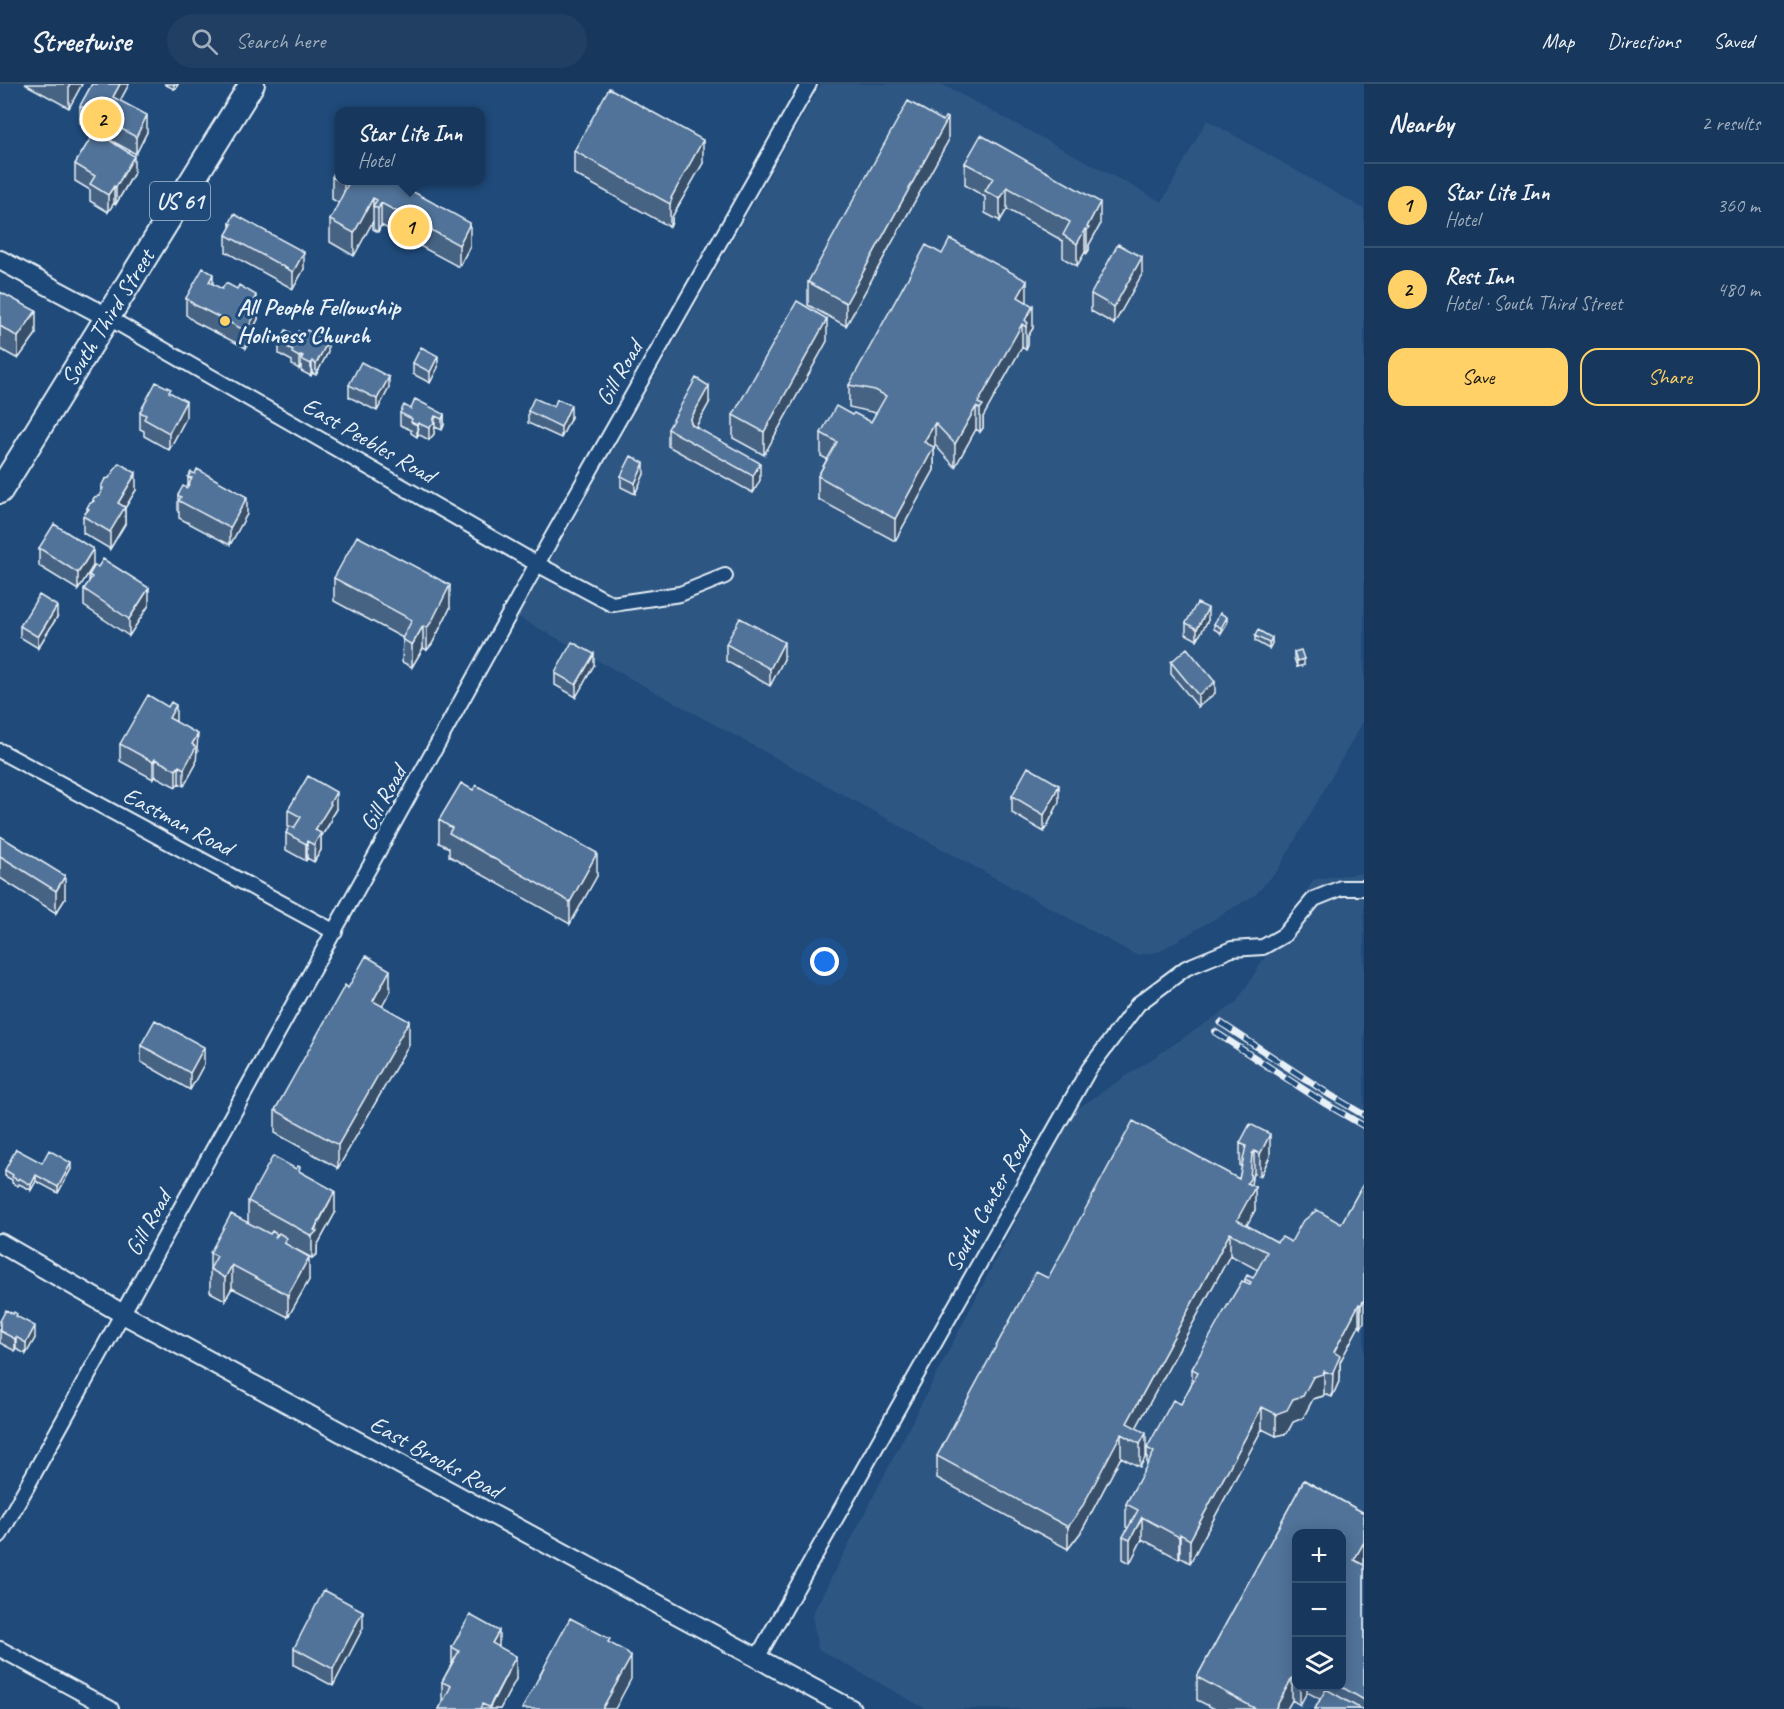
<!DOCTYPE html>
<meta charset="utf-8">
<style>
body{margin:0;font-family:Caveat,sans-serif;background:#203f62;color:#f1f3f6}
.controls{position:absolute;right:18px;bottom:18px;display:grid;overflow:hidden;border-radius:12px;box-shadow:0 3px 15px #0003}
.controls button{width:54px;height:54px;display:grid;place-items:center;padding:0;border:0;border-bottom:2px solid #365272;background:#17385c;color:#f1f3f6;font:30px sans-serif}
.you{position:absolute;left:825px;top:878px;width:21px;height:21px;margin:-15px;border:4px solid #fff;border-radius:50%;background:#1a73e8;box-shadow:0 0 0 9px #1a73e833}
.badge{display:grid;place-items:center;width:39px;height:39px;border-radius:50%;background:#ffd166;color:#111;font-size:20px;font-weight:700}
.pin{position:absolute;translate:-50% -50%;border:3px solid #fff;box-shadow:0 2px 6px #0006}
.popup{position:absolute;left:335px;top:23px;width:150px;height:78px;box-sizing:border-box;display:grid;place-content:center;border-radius:12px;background:#17385c;filter:drop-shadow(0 2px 4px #0005);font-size:20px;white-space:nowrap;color:#9eacbb}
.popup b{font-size:22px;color:#f1f3f6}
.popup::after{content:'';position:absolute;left:50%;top:100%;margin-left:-12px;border:12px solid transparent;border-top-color:#17385c}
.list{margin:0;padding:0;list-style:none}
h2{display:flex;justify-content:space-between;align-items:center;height:78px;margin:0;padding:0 24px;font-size:26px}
h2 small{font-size:20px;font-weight:400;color:#9eacbb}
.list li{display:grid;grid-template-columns:39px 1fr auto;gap:18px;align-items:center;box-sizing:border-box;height:84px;padding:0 24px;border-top:2px solid #365272}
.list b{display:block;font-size:22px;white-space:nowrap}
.list p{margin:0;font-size:20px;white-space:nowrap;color:#9eacbb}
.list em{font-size:20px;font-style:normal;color:#9eacbb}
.actions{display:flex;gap:12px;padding:18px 24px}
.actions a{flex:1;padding:14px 0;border:2px solid #ffd166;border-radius:18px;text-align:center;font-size:21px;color:#ffd166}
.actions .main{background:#ffd166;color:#111}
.icon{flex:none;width:33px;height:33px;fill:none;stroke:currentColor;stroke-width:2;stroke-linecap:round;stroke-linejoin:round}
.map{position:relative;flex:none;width:1364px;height:1625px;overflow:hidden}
header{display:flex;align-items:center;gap:36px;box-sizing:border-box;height:84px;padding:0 30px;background:#17385c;border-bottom:2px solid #365272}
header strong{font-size:28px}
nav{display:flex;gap:33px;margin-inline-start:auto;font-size:21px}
.search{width:420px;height:54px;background:#203f62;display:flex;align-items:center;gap:15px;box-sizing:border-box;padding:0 21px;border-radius:33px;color:#9eacbb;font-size:22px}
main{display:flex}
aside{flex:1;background:#17385c}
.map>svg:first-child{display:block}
.built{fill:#2e5683;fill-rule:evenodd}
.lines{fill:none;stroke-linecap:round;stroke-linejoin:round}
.street-casing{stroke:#e8f1f8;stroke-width:18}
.secondary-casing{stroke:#e8f1f8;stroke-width:22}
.highway-casing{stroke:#e8f1f8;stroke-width:28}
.street{stroke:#1f4a7a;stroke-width:14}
.secondary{stroke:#1f4a7a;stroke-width:18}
.highway{stroke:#1f4a7a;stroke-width:24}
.rail-casing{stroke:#e8f1f8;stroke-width:7}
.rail{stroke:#1f4a7a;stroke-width:4.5;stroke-dasharray:14;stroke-linecap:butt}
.wall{fill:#466384;stroke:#e8f1f8;stroke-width:1.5;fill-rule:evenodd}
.shaded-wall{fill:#39506b;stroke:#e8f1f8;stroke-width:1.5}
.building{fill:#517399;stroke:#e8f1f8;stroke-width:1.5}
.poi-dot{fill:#ffd166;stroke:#1f4a7a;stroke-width:2}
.labels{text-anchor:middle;stroke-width:6;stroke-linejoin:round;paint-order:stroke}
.shield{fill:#1f4a7a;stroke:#acbfd2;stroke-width:1.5}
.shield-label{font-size:22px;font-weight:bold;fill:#e8f1f8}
.poi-label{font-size:24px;font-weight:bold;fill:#e8f1f8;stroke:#1f4a7a;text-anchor:start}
.street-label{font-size:24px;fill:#e8f1f8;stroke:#1f4a7a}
</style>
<header>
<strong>Streetwise</strong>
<div class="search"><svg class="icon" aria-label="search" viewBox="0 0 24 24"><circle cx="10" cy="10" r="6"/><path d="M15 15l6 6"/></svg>Search here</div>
<nav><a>Map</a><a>Directions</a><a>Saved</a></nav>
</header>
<main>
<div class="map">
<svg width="1364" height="1625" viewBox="0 0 1364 1625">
<rect width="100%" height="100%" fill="#1f4a7a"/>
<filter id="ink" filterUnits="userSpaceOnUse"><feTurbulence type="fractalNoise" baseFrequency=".0167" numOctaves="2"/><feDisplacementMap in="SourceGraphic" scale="12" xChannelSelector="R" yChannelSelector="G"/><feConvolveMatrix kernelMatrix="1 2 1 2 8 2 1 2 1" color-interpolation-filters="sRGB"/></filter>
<g filter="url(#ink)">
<path class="built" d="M821,0H941L1162,118L1207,36L1364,125V636L1278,786L1255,811L1158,868L1136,871L518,533Z
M1364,789V1625H926L818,1565L812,1531L1072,1028L1236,919L1314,795ZM1296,1450H1342V1602H1296Z"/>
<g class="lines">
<g class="street-casing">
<path id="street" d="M107,233L537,480L612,520L680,510L725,492
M0,667L335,848
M0,1451L537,480L809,0
M0,1565L111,1625
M757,1574L1089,985L1138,920L1186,884L1232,865L1263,863L1284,851L1314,815L1341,804H1364"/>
</g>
<g class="secondary-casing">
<path id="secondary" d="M0,176L107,233
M0,1159L123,1230L851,1625"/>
</g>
<g class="highway-casing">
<g id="highway">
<path id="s1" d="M0,407L252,0"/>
</g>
</g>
<use href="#street" class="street"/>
<use href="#secondary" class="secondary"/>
<use href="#highway" class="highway"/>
<g class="rail-casing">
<path id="rail" d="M1221,939L1330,1011L1364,1031
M1215,948L1326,1020L1364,1042"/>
</g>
<use href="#rail" class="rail"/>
</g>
<path class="wall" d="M25,0H82L69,24Z
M92,0H129L120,17L147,48L136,70L101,51L134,89L116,120L114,119L108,128L90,117V106L75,97V80L95,48L80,39V22Z
M164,0H178L176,4L174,5Z
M948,57L846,242L808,221V198Z
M574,67L703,79L672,133V138L670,143L574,90Z
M965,79L1100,141L1089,161V166L1087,169L1085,168L1077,182L1063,174V157L1007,125L1000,137L985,129V113L965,101Z
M332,93L339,96H392L470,162L459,183L381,141L378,148L373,145V137L354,172L330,158V136L339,119L332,115Z
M230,139L304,185L293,205L226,168V151L230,144Z
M1142,190L1114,240L1091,227V210Z
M213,201L222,205L256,217L258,235L254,243V250L246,264L195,238L186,231V214Z
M0,208L36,250L18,275L0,265Z
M1027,218L1033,244L1028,252V261L1026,266L1022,263L983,333V344L980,348L976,345L955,383L935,361L934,363V386L895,457L818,415V392L827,375L821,372V349L852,331L871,338L876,329L849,323V301Z
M827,257L764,371L733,354V331Z
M279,259L328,268L316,291L312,289L311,292L301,287V282L299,285L292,281V277L279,270Z
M413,279L438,283L430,299L413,290Z
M349,301L389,304L377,327L349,313Z
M171,309L186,334L169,366L144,352V347L140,345V328Z
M709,319L696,343L760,396L753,409L668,362V345Z
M411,325L444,330V341L442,346L435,343L434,346V350L429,356L418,350L417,353L411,349V346L400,341V329Z
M528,327L571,333L561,354L528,339Z
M644,390L635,410L621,403V392Z
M188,393L247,430L230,461L179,434V428H178V411L187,404L188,401Z
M101,403L136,406L125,424V440L110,465L83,449V432L87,427V424L93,418V416L99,412L101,408Z
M39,464L93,482L78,506L39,482Z
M89,491L149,521L129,552L84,522V505L89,498Z
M334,494L450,524L432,560L427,566L423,564L412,583L402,578L403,554L334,517Z
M57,533L38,564L20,553V542Z
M1208,536L1197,556L1186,550V539Z
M1227,539L1221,549L1214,545V540Z
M1255,552L1272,559L1269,565L1255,557Z
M726,560L784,575L770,602L726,577Z
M1294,568L1304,581L1297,583L1294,574Z
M1171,578L1215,609L1198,623L1171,590Z
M594,581L576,613L555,601V589Z
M176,638L198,667L196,669V680L184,702L179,699L176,703L155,692L153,695L120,677V660Z
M1012,712L1059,718L1044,748L1012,729Z
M336,725L331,733V737L321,753V766L314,778L307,774L306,777L286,766V749L289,744L288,743V726Z
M439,736L597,792L570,840L449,772V764L439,759Z
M0,752L65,815L56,829L0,794Z
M348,904L390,908L382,922L409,960L338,1084L275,1049V1026Z
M141,961L204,980L190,1006L141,978Z
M1240,1059L1270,1072L1260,1093L1254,1089L1252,1092L1251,1101L1255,1126L1246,1141L1277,1158H1291L1341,1140L1362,1102L1361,1244L1359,1242L1340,1278V1295L1332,1313L1324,1310L1323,1312L1313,1315L1303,1334L1293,1338L1287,1349L1276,1352L1262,1345L1190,1479L1180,1473L1179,1475L1142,1455L1130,1479L1123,1475V1453L1128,1444L1126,1443V1420L1147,1382V1364L1181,1320L1192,1299V1285L1245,1198V1195L1253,1194L1258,1186L1230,1171L1136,1344L1146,1372L1140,1383L1121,1373L1081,1448L1068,1465L937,1394V1372L1048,1194L1239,1095L1242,1083L1240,1082Z
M42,1079L71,1085L58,1109L36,1097L31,1106L19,1100L18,1102L12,1099V1096L5,1092V1086Z
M300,1088L335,1129L317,1162V1170L312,1174L287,1161L309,1196L288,1233L232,1204L225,1216L210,1208V1169L248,1139V1117Z
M17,1232L35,1254L26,1270L16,1265L15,1267L0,1259V1237Z
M1304,1396L1364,1429V1625H1315L1320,1615L1307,1608L1300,1621L1292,1616L1287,1625H1215L1197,1616V1593ZM1296,1449H1341V1602H1296Z
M363,1544L333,1602L294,1581V1564Z
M452,1563H499L516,1595L500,1625H439L442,1618V1598L452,1579Z"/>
<path class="shaded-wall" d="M70,0H82L69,24V2Z
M120,0H129L113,30V13Z
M174,0H178L176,4L174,5Z
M147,31V48L136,70V53Z
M948,34V57L846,242V219Z
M703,56V79L672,133V138L670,143V120L671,114Z
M134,72V89L116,120V103Z
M346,96H347V117L344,122V100Z
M114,102V119L108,128V111Z
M1007,103V125L1000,137V115Z
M373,114V137L354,172V149Z
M1100,118V141L1089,161V166L1087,169V143Z
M381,119V141L378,148V125Z
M470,139V162L459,183V161Z
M1085,145V168L1077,182V160Z
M304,168V185L293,205V188Z
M1142,173V190L1114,240V223Z
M213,190V207L209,198Z
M1027,197V220L1018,213Z
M256,211V221L258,218V235L254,243V250L246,264V247L251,232L254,216Z
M1033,222V244L1028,252V261L1026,266V243L1025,236Z
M36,227V250L18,275V253Z
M827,235V257L764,371V348Z
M1022,240V263L983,333V344L980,348V325L978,319Z
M328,257V268L316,291V280Z
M301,271V282L299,285V273Z
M438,272V283L430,299V288Z
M312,277V289L311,292V280Z
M389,293V304L377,327V315Z
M709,302V319L690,353V336Z
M186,317V334L169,366V349Z
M571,321V333L561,354V343Z
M976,323V345L955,383V360Z
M444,330V341L442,346V335Z
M435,332V343L434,346V350L429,356V344Z
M418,339V350L417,353V341Z
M935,339V361L924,381V358Z
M934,363V386L895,457V435Z
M644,379V390L635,410V399Z
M760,379V396L753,409V392Z
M136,389V406L125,424V440L110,465V448L118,419Z
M247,413V430L230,461V444Z
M93,465V482L78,506V489Z
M450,501V524L432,560L427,566V544Z
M149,504V521L129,552V535Z
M57,522V533L38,564V553Z
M1208,524V536L1197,556V545Z
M1227,533V539L1221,549V544Z
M423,542V564L412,583V561Z
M1272,554V559L1269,565V559Z
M784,558V575L770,602V585Z
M594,570V581L576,613V601Z
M1304,575V581L1297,583V577Z
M1215,598V609L1198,623V611Z
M176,621V638L169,634Z
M198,650L196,680L184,702V685L192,660Z
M155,675V692L153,695V678Z
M179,682V699L176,703V686Z
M1059,701V718L1044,748V731Z
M336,708V725L331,733V737L321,753V766L314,778L315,746Z
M307,757V774L306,777V760Z
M597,769V792L570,840V818Z
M65,792V815L56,829V807Z
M390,886V908L373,939V917Z
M409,937V960L338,1084V1061Z
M204,963V980L190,1006V989Z
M1270,1050V1072L1260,1093V1070Z
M1254,1067V1089L1252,1092L1250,1111L1255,1103V1126L1240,1154L1237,1136L1247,1099L1252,1070Z
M71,1079V1085L58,1109V1103Z
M36,1091V1097L31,1106V1101Z
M335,1107V1129L317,1162V1170L312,1174V1152Z
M1230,1149V1171L1130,1355L1127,1339Z
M309,1173V1196L288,1233V1211Z
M232,1181V1204L225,1216V1194Z
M1364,1216V1238L1361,1244V1221Z
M1359,1220V1242L1340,1278V1295L1332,1313L1334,1268Z
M35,1242V1254L26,1270V1259Z
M16,1253V1265L15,1267V1255Z
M1324,1287V1310L1323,1312L1313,1315L1303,1334L1293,1338L1287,1349L1276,1352V1330L1293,1315L1313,1293Z
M1262,1323V1345L1190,1479V1456Z
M1146,1349V1372L1140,1383V1360Z
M1121,1350V1373L1081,1448L1068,1465V1443Z
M1142,1433V1455L1130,1479V1456Z
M1180,1450V1473L1179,1475V1453Z
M1364,1458V1481L1354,1499V1476Z
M363,1527V1544L333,1602V1585Z
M499,1547V1569L492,1559Z
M516,1572V1595L500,1625H489Z
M631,1573V1595L615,1625H602Z
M1292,1594V1616L1287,1625H1275Z
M1300,1602H1307V1608L1300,1621Z"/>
<path class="building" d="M92,0H120L113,13L147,31L136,53L80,22Z
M609,4L703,56L671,114L672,115L670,120L574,67Z
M908,17L943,37L945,33L948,34L846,219L808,198Z
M95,47L134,72L116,103L114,102L108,111L90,100L95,92L75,80Z
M981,51L1100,118L1087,143L1089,144L1087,146L1085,145L1077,160L1063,151L1070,138L1007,103L1000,115L985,107L993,94L965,79Z
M339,79V96H346L344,100L332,93Z
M350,96H392L470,139L459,161L381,119L378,125L373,122L377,116L373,114L354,149L330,136Z
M234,130L304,168L293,188L226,151L232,140L230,139Z
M950,155L1027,197L1018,213L1033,222L1025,236L1028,239L1026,243L1022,240L978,319L983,321L980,325L976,323L955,360L935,339L924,358L934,363L895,435L818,392L837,358L821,349L836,322L852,331L854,329L871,338L886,312L875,306L849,301L926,161L942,170Z
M1118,160L1142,173L1114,223L1091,210Z
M203,184L213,190L209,198L222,205L226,199L237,205L239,201L256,211L254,216L258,218L251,232L254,233L246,247L195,221L186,214Z
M0,208L36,227L18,253L0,242Z
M797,217L827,235L764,348L733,331Z
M286,246L296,252L298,247L305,250L307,246L328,257L316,280L312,277L311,280L301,275L303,272L301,271L299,273L292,269L293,266L279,259Z
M421,263L438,272L430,288L413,279Z
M361,278L389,293L377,315L349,301Z
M696,294L709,302L690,336L692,341L760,379L753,392L668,345Z
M156,298L171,305L169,308L186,317L169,349L144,335L146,331L140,328Z
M534,314L554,323L557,315L571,321L561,343L528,327Z
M415,315L444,330L442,335L435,332L433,337L434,339L429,344L418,339L417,341L411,338L412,335L400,329L404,321L411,325Z
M631,372L644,379L635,399L621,392Z
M119,379L136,389L118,419L125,423L110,448L83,432L89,425L87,424L89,420L94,417L93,416L94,413L99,412L103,404L101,403L105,395L109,394Z
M197,385L247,413L230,444L179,417L181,413L178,411L183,402L187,404L192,394L188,393L191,388L195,390Z
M54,440L93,465L78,489L39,464Z
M357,452L450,501L432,537L427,544L423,542L412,561L402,555L412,536L334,494Z
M103,475L149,504L129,535L84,505L92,493L89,491L95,481L98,483Z
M39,511L57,522L38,553L20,542Z
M1197,519L1208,524L1197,545L1186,539Z
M1220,529L1227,533L1221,544L1214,540Z
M740,534L784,558L770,585L726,560Z
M1258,546L1272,554L1269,559L1255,552Z
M572,558L594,570L576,601L555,589Z
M1187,564L1215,598L1198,611L1171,578Z
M1301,566L1304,575L1297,577L1294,568Z
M148,611L168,623L171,618L176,621L169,634L198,650L192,660L196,663L184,685L179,682L176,686L155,675L153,678L120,660Z
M1028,683L1059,701L1044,731L1012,712Z
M308,692L336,708L330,719L331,720L315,746L321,749L314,761L307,757L306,760L286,749L290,742L294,744L301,733L288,726Z
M461,699L473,706L476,701L597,769L570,818L449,749L452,744L439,736Z
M0,752L65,792L56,807L0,772Z
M366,872L390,886L373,917L409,937L338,1061L275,1026L345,901L348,904Z
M155,936L204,963L190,989L141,961Z
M1133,1037L1239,1095L1246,1062L1240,1059L1250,1040L1270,1050L1260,1070L1254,1067L1252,1070L1250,1095L1247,1099L1255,1103L1237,1136L1277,1158L1282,1153L1291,1158L1302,1138L1317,1126L1341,1140L1362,1102L1364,1101V1216L1361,1221L1359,1220L1334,1268L1340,1272L1332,1290L1324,1287L1323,1290L1313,1293L1303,1312L1293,1315L1287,1326L1276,1330L1262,1323L1190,1456L1180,1450L1179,1453L1142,1433L1130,1456L1123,1453L1138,1426L1126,1420L1154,1368L1147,1364L1173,1316L1181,1320L1198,1288L1192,1285L1223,1229L1242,1197L1250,1200L1251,1198L1245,1195L1247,1191L1253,1194L1267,1168L1230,1149L1127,1339L1146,1349L1140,1360L1121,1350L1081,1425L1068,1443L937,1372L1036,1188L1048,1194Z
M16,1065L42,1079L49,1066L71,1079L58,1103L36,1091L31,1101L19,1094L18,1096L12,1093L13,1091L5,1086Z
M273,1072L296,1085L298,1082L300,1083L299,1087L335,1107L314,1146L317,1147L312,1152L248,1117Z
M231,1130L270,1150L272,1147L277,1150L275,1154L279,1149L287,1154L284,1159L309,1173L288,1211L232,1181L225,1194L210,1185L217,1172L210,1169Z
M6,1226L13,1230L14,1228L17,1230L16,1232L35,1242L26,1259L16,1253L15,1255L0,1247V1237Z
M1304,1396L1364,1429V1458L1354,1476L1364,1481V1616L1340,1602H1341V1449H1296V1596L1292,1594L1275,1625H1256L1197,1593Z
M324,1506L363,1527L333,1585L294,1564Z
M470,1531L499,1547L492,1559L516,1572L489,1623L482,1620L480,1625H439L451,1602L442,1598L459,1567L452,1563Z
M570,1534L610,1555L608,1558L625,1567L631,1573L602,1625H522Z
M1326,1605L1361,1625H1315Z"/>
</g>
<circle class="poi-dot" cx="225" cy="237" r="6"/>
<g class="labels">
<rect class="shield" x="150" y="98" width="60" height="38" rx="4.5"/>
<g class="shield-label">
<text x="180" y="125">US 61</text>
</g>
<g class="poi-label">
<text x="237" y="231">All People Fellowship<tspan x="237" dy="28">Holiness Church</tspan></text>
</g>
<g class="street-label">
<text dy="8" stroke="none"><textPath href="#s1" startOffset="204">South Third Street</textPath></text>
<text transform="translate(619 289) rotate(-60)" y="8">Gill Road</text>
<text transform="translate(369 356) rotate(30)" y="8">East Peebles Road</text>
<text transform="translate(383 714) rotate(-61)" y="8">Gill Road</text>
<text transform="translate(178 737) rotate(28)" y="8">Eastman Road</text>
<text transform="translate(988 1118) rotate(-61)" y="8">South Center Road</text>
<text transform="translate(148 1139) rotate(-61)" y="8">Gill Road</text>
<text transform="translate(436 1373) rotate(29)" y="8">East Brooks Road</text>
</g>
</g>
</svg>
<div class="controls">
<button>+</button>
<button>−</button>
<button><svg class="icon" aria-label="layers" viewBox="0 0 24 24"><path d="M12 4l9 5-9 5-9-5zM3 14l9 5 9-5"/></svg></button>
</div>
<div class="you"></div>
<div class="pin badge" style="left:410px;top:143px">1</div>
<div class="popup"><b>Star Lite Inn</b>Hotel</div>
<div class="pin badge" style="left:102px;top:35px">2</div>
</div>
<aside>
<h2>Nearby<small>2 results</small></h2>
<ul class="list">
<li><span class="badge">1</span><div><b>Star Lite Inn</b><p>Hotel</p></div><em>360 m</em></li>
<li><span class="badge">2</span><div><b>Rest Inn</b><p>Hotel · South Third Street</p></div><em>480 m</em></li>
</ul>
<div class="actions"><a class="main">Save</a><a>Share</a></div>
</aside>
</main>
